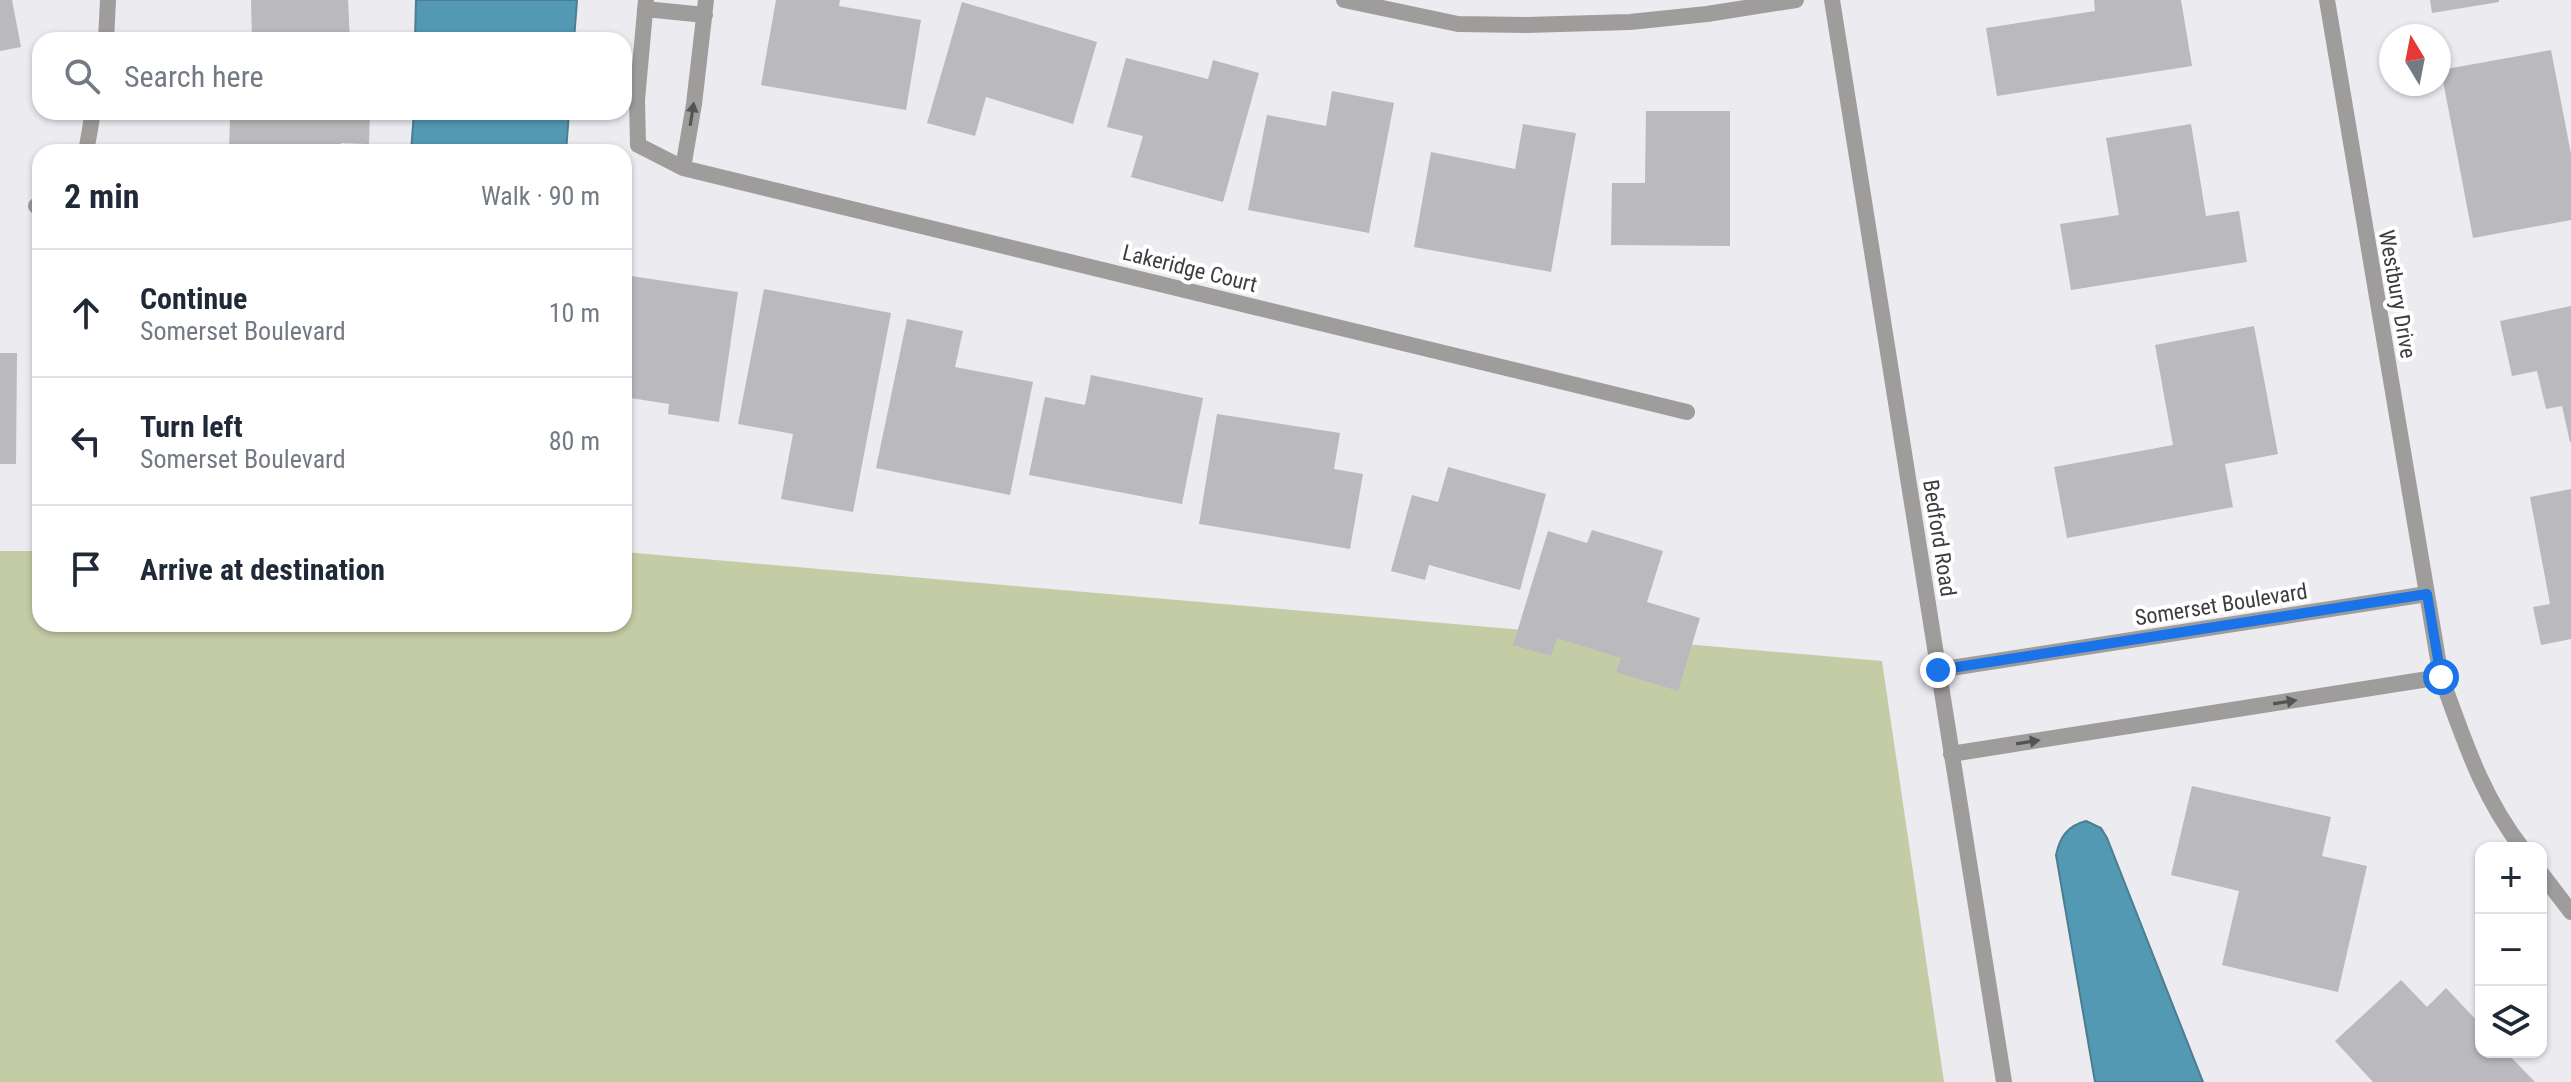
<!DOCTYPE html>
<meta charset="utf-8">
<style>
body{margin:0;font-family:"Roboto Condensed",sans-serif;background:#f6f6f7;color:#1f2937}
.controls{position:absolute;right:24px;bottom:24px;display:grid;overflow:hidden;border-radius:16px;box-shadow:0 2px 6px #0004}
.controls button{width:72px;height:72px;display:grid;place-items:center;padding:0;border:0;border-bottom:2px solid #e0e1e3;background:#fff;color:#1f2937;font:40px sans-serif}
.compass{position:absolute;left:2379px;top:24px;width:72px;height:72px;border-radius:50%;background:#fff;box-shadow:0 2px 6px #0004;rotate:350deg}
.stop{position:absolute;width:24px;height:24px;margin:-18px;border:6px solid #1a73e8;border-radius:50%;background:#fff}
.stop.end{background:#1a73e8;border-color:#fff;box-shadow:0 2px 8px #0008}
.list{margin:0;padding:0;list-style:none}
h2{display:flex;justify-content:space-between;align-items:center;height:104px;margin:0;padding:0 32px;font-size:34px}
h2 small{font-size:26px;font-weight:400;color:#747a83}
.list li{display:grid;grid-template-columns:52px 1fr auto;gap:24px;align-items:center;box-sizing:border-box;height:128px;padding:0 32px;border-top:2px solid #e0e1e3}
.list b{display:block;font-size:30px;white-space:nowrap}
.list p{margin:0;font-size:26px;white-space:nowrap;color:#747a83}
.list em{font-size:26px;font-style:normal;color:#747a83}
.icon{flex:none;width:44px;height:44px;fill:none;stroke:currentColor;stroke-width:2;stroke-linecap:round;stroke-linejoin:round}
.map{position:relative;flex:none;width:2571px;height:1082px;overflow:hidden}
.search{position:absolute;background:#fff;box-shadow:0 2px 6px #0004;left:32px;top:32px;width:600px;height:88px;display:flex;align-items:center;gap:20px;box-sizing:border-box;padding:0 28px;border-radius:24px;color:#747a83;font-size:30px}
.panel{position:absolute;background:#fff;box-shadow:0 2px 6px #0004;left:32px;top:144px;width:600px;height:488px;border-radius:24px}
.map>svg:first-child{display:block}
.green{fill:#c4cca5}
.water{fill:#5399b3;stroke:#4c7d90;stroke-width:2}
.building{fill:#bab9bd}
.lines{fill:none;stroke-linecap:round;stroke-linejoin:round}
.minor{stroke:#9e9d9b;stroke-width:16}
.tertiary{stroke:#9e9d9b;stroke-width:16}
.oneway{fill:#555455}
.route{stroke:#1a73e8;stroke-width:10}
.labels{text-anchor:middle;stroke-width:8;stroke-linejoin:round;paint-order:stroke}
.street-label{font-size:22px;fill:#3d3c3e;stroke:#fff}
</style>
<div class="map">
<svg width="2571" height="1082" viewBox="0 0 2571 1082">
<rect width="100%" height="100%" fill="#ecebf0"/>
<path class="green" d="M0,551H40V624H624V552L1882,661L1944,1082H0Z"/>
<path class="water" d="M416,0H577L574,40H415Z
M414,112H569L566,152H411Z
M2086,821L2101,828L2107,838L2203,1082H2095L2056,855C2060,837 2067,826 2086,821Z"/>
<path class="building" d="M0,0H12L21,47L0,51Z
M251,0H348L350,40H252Z
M776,0H840L839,6L921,20L906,110L761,85Z
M2094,0H2181L2192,66L1997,96L1986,28L2095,11Z
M2430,0H2499V2L2432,13Z
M962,2L1097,42L1073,124L986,97L975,136L927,123Z
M2551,50L2571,154V220L2473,238L2441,70Z
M1126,58L1208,79L1213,60L1259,73L1223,202L1131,177L1143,136L1107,127Z
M1332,91L1394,103L1369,233L1248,210L1267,115L1326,126Z
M1646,111H1730V246L1611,245L1612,183H1645Z
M188,112H370L369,144L341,143V152H229L230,118L188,117Z
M1523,124L1576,133L1551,272L1414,247L1431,152L1515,169Z
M2191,124L2206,216L2239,211L2247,262L2071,290L2060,224L2119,215L2106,138Z
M624,275L738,292L719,422L668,414L669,404L624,397Z
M764,289L891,313L853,512L781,499L793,434L738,424Z
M2571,306V442H2570L2562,406L2546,409L2537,371L2512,376L2500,321Z
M907,319L963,331L955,367L1033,382L1010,495L876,468Z
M2254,326L2278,454L2225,464L2233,507L2067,538L2054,467L2173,445L2155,345Z
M0,353H17L16,464H0Z
M1091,375L1203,398L1182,504L1029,475L1045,397L1085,405Z
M1217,414L1340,433L1334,469L1363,474L1350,549L1199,524Z
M1448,467L1546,494L1520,590L1429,565L1425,580L1391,571L1412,495L1438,502Z
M2571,489V639L2541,645L2533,607L2550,604L2530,497Z
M1592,530L1663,551L1647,602L1700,618L1678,691L1616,672L1621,658L1557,638L1551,656L1513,645L1548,531L1587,543Z
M2192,786L2331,817L2322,856L2367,866L2338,992L2222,965L2239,891L2171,875Z
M2401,980L2427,1007L2446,988L2481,1025V1052H2506L2535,1082H2373L2335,1041Z"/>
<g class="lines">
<path class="minor" d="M646,0L637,100L638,145L683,168L1687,412
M2327,0L2441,677C2464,739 2481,795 2522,848
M645,9L705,15
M106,40L108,0
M86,152L93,112
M683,168L694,104L706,0
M36,206L40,203
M1938,670L2427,594
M1951,754L2441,677
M2541,873L2571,912"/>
<path class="tertiary" d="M1344,0L1458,24L1526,25L1630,22L1707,14L1796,0
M1832,0L2004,1082"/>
</g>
<defs><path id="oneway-solid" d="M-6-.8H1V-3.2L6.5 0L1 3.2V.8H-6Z" transform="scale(2)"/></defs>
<g class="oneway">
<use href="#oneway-solid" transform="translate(692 114) rotate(-81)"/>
<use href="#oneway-solid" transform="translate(2285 702) rotate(-9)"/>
<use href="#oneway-solid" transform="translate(2028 742) rotate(-9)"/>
</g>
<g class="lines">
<path class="route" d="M1938,670L2427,594L2441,677"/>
</g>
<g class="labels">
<g class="street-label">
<text transform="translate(1190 268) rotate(14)" y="8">Lakeridge Court</text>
<text transform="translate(2398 294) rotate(80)" y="8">Westbury Drive</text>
<text transform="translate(1940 538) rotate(81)" y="8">Bedford Road</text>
<text transform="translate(2221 604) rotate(-9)" y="8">Somerset Boulevard</text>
</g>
</g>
</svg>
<div class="controls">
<button>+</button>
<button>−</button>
<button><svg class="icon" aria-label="layers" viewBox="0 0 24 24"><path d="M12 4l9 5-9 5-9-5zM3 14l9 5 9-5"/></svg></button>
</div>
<svg class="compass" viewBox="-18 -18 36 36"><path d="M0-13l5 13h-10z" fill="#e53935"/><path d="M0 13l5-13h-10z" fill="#747a83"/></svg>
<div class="stop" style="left:2441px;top:677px"></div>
<div class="stop end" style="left:1938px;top:670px"></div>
<div class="search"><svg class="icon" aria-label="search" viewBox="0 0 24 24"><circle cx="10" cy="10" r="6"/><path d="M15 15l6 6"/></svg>Search here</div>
<section class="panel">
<h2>2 min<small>Walk · 90 m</small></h2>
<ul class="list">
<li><svg class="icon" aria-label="ahead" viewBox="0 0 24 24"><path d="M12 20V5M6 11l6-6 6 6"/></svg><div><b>Continue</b><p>Somerset Boulevard</p></div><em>10 m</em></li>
<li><svg class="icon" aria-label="left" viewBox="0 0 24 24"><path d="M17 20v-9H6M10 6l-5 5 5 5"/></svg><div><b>Turn left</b><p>Somerset Boulevard</p></div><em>80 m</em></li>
<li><svg class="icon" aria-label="arrive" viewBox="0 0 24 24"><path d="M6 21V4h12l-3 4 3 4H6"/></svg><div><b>Arrive at destination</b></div></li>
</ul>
</section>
</div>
